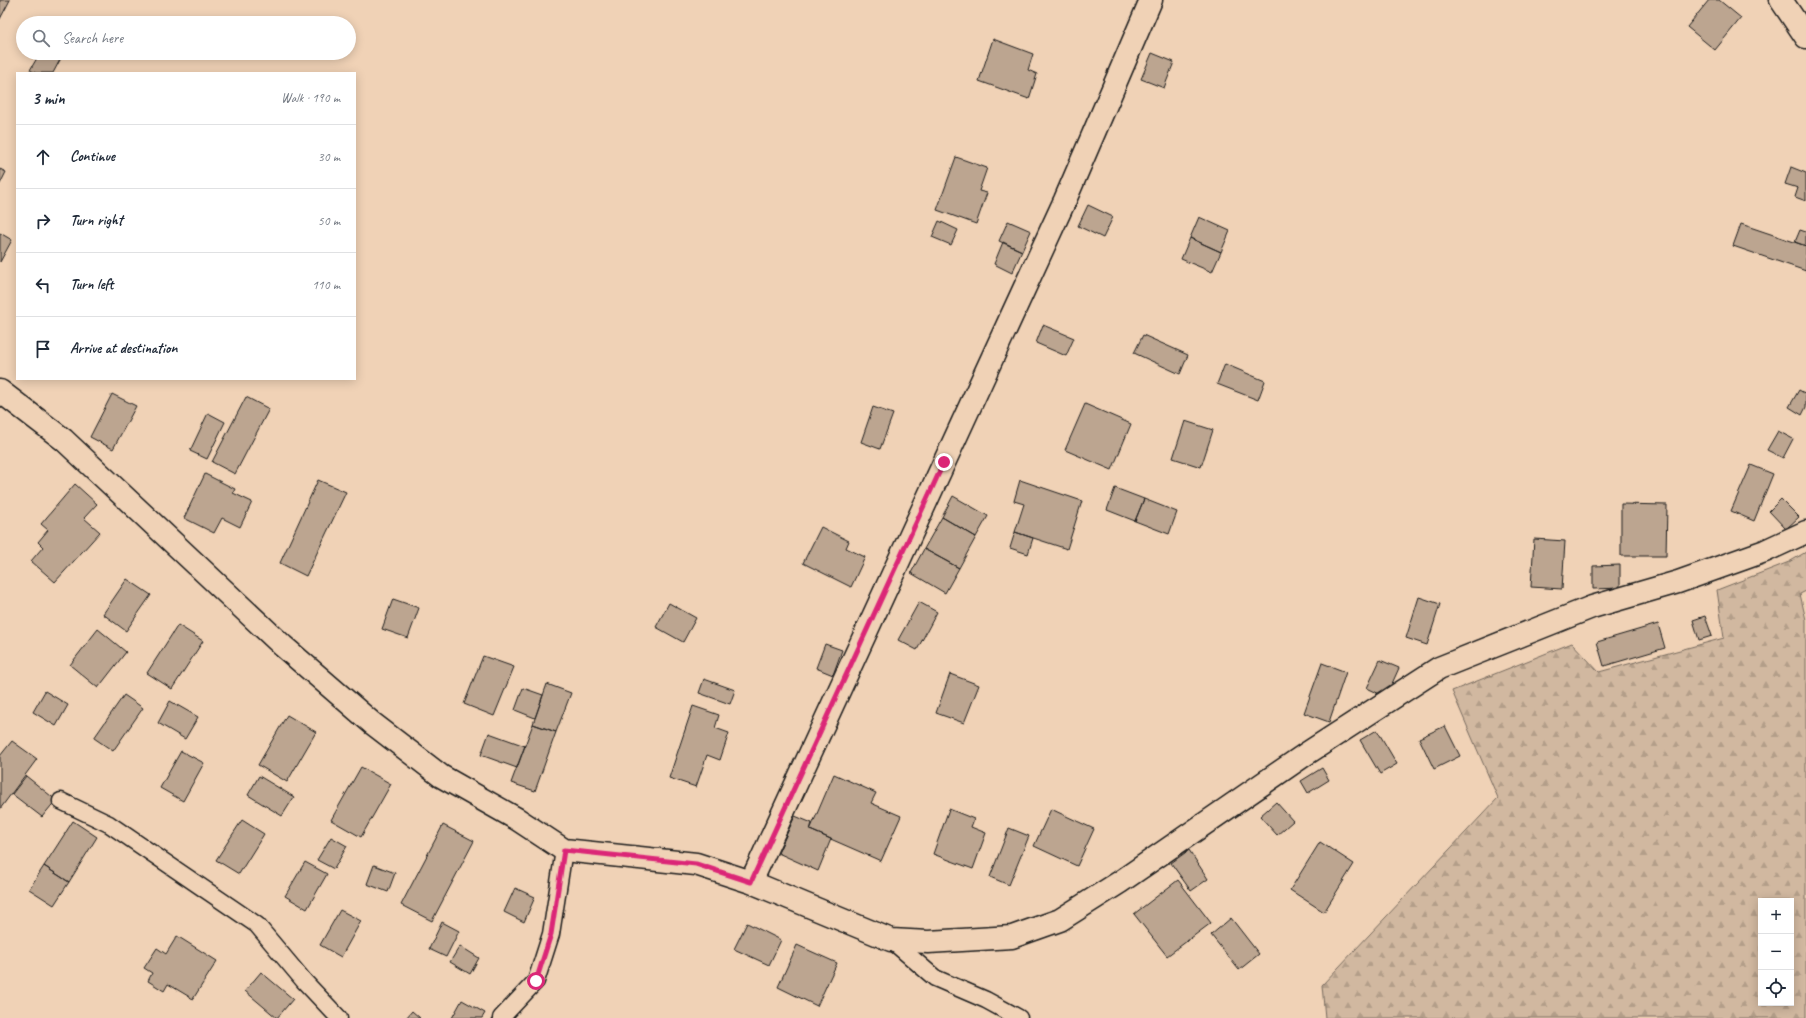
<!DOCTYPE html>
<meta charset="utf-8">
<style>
body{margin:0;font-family:Caveat,sans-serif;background:#f6f6f7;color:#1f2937}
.controls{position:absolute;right:12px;bottom:12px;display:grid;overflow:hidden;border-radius:0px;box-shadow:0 2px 10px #0003}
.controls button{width:36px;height:36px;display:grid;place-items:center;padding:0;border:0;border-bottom:1px solid #e0e1e3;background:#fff;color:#1f2937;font:20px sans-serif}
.stop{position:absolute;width:12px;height:12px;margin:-9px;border:3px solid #db2777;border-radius:50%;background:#fff}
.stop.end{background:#db2777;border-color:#fff;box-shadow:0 1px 4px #0008}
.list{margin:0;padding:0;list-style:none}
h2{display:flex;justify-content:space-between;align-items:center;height:52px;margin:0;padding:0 16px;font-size:17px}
h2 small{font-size:13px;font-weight:400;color:#747a83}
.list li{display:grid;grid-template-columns:26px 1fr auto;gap:12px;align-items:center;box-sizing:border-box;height:64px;padding:0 16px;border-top:1px solid #e0e1e3}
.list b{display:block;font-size:15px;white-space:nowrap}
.list em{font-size:13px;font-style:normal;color:#747a83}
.icon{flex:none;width:22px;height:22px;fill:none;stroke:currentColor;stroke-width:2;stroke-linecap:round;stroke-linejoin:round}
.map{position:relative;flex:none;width:1806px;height:1018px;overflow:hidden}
.search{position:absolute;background:#fff;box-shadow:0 2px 10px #0003;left:16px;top:16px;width:340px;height:44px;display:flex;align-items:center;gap:10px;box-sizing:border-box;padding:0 14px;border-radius:22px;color:#747a83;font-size:15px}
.panel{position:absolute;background:#fff;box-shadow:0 2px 10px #0003;left:16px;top:72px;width:340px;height:308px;border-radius:0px}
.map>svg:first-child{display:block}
.forest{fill:url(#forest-firs);stroke:#766a5e;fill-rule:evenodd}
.building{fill:#bca590;stroke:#1c1c1c}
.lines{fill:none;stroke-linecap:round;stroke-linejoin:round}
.lane-casing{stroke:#1c1c1c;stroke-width:19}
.street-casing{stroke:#1c1c1c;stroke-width:25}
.lane{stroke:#f0d2b6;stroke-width:16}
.street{stroke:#f0d2b6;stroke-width:22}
.route{stroke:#db2777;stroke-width:5}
</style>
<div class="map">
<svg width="1806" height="1018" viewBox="0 0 1806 1018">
<defs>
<pattern id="forest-firs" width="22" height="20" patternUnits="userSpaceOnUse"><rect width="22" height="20" fill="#d1b8a0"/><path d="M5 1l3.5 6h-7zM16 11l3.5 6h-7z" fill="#b39e89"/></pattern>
</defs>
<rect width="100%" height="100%" fill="#f0d2b6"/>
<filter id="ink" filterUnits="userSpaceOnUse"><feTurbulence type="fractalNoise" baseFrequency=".025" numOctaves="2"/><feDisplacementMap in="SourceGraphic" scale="8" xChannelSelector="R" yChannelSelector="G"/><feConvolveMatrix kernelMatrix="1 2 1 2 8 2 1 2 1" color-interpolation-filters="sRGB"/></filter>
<g filter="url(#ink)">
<path class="forest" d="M1806,552V591L1800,594L1806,620V1018H1325L1322,985L1498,798L1452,691L1572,643L1599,672L1724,638L1717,590L1789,562ZM1761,901H1791V1003H1761Z"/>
<path class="building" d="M0,0H10L0,19Z
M1709,0H1719L1741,18L1715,50L1687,27Z
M993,39L1033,54L1028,70L1037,74L1029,99L979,81Z
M40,53H52L61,58L53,73H36L30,70Z
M1152,53L1174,62L1164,88L1141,79Z
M956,157L987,168L979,191L987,193L976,224L937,210Z
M1791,167L1806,173V201L1795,197L1798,188L1785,184Z
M0,169L6,172L0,184Z
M1088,205L1113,217L1103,238L1078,226Z
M1199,217L1230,231L1221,252L1190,238Z
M939,221L958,230L951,245L932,237Z
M1008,221L1031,231L1022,251L999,241Z
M1741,224L1806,246V271L1733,246Z
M1800,230L1806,232V246L1795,242Z
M0,233L12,240L0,262Z
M1190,238L1221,252L1212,272L1181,259Z
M1003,242L1022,251L1012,273L994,264Z
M1043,325L1074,338L1066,356L1036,343Z
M1143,335L1188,355L1180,374L1134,353Z
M1225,364L1265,381L1258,400L1217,384Z
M1799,390L1806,394V407L1802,415L1789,407Z
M112,394L136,406L113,449L90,437Z
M246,397L269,409L235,474L212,462Z
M1085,404L1131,424L1112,470L1065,450Z
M873,407L893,414L880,449L861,442Z
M208,413L225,422L207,459L190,451Z
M1185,421L1213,430L1201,467L1173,458Z
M1778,431L1793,439L1783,458L1767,450Z
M1751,465L1773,474L1754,521L1731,511Z
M205,474L235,489L233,493L252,502L240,527L222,518L214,533L184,518Z
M318,480L346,492L306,576L280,563Z
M1020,480L1082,501L1067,549L1015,532L1024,504L1014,501Z
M75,484L97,504L84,518L100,532L55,582L31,561L43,547L38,542L48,530L41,524Z
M1115,488L1144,499L1135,521L1107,510Z
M953,496L988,516L976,537L942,517Z
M1144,499L1177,512L1169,534L1135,521Z
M1781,499L1799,517L1786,529L1769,511Z
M1621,504L1667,505L1666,556H1621Z
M942,517L976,537L959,568L924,549Z
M821,527L849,541L846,548L865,557L851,587L803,563Z
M1015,532L1033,538L1028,554L1010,548Z
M1534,539L1565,541L1562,589L1531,587Z
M924,549L959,568L945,593L911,573Z
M1620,565V588L1593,589V566Z
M127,579L151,595L126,631L103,614Z
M1419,597L1440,604L1427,645L1406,638Z
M393,599L419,608L408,638L382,629Z
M919,602L937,612L917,650L898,640Z
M669,603L696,618L683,642L656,627Z
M1705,616L1712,636L1699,640L1693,620Z
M1658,624L1665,648L1604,666L1597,642Z
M178,625L203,641L172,689L147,673Z
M98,629L126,652L98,688L70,665Z
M825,644L842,650L833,675L816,668Z
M483,656L514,667L494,716L464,704Z
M1380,660L1399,668L1386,697L1367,688Z
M1322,663L1346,672L1329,722L1304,713Z
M950,674L979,685L964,723L936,713Z
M704,679L735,690L730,704L699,693Z
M547,684L571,693L556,732L533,724Z
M523,688L543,695L535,718L515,710Z
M45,691L68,705L56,726L33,712Z
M124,695L143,708L113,751L94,738Z
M170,701L198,717L185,739L158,723Z
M693,706L719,715L715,728L729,733L720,760L707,755L696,787L669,778Z
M287,715L316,732L287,782L258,765Z
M533,724L556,732L535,791L511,783Z
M1445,726L1460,756L1434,769L1419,738Z
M1377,730L1397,764L1380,774L1360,740Z
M489,733L525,746L517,768L481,755Z
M12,741L37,759L0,809V756Z
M181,751L204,763L183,801L160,788Z
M361,767L391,784L361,837L331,820Z
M1322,768L1329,780L1308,793L1301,781Z
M834,774L876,793L871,803L901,816L881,861L810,830Z
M26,776L56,800L42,817L12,794Z
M259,776L294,797L282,816L248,795Z
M1276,802L1293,821L1277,835L1260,816Z
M949,809L974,819L971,827L986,833L973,869L933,854Z
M1051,809L1094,829L1077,866L1034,846Z
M795,816L812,823L810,830L831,839L818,871L778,853Z
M242,820L264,834L239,874L216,860Z
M73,821L97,837L69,882L44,866Z
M443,825L474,841L432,921L401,905Z
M1009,828L1029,836L1009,885L990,877Z
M331,837L347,846L334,869L317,860Z
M1320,842L1354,864L1324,912L1290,890Z
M1189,850L1208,879L1191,891L1171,863Z
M305,862L327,874L307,909L285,896Z
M374,865L395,873L388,892L367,884Z
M44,866L69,882L54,905L29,889Z
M1178,880L1211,923L1167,956L1134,914Z
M515,888L535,897L524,922L504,912Z
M340,910L361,921L341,957L320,945Z
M1231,918L1259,954L1239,970L1211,935Z
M442,922L459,931L446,957L429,949Z
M747,923L781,940L769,965L734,949Z
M177,936L217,961L193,999L168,984L164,991L148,981L152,973L144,968L157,948L166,954Z
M797,945L837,963L817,1006L778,987Z
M460,946L479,958L470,974L450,962Z
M261,972L293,999L277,1018L245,991Z
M462,1000L485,1013L482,1018H452Z
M412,1011L420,1018H406Z"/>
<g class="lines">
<g class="lane-casing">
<path id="lane" d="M61,801L109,824L257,925L304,981L339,1018
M891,940L935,978L986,1000L1019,1018
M501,1018L536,981L551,934L564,850"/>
</g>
<g class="street-casing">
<path id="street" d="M1781,0L1806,37
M0,391L64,440L283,646L372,723L441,776L517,819L564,850L696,864L751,882L891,940L928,942L1012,937L1060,920L1120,882L1306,754L1439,668L1592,607L1678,582L1765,551L1806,532
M751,882L1065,200L1151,0"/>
</g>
<use href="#lane" class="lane"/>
<use href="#street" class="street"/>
</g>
</g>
<g class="lines" filter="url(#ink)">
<path class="route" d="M536,981L551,934L564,850L696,864L751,882L944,462"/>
</g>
</svg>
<div class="controls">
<button>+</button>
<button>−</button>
<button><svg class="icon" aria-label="locate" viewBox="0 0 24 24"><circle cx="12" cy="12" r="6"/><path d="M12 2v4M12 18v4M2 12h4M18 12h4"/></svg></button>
</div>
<div class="stop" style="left:536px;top:981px"></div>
<div class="stop end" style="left:944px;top:462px"></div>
<div class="search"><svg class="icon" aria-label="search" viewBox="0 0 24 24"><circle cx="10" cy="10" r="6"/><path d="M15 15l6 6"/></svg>Search here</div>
<section class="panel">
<h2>3 min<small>Walk · 190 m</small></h2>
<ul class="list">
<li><svg class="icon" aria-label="ahead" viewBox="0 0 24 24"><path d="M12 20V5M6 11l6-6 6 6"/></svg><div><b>Continue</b></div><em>30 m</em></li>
<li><svg class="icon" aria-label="right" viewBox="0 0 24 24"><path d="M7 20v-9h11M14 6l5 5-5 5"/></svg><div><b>Turn right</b></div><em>50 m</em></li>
<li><svg class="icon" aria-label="left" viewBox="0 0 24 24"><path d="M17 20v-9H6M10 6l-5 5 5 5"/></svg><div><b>Turn left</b></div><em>110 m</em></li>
<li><svg class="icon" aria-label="arrive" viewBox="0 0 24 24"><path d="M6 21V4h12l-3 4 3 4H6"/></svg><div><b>Arrive at destination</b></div></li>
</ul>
</section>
</div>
